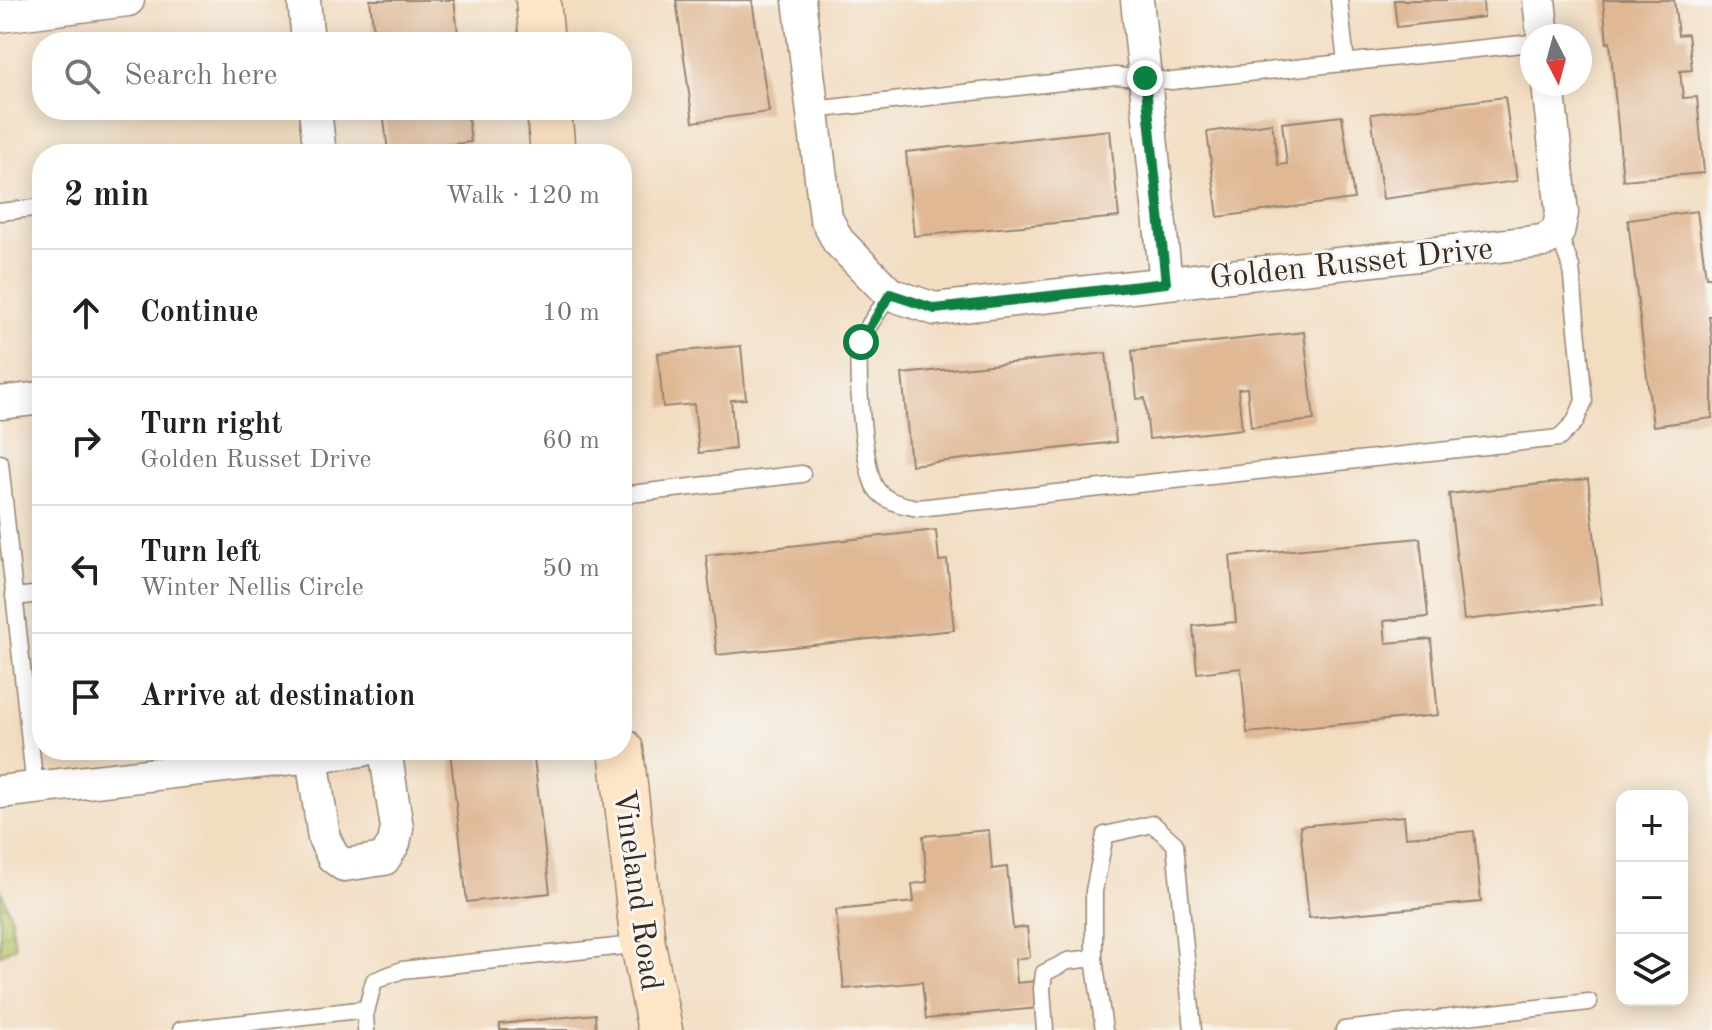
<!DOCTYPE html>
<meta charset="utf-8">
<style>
body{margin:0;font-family:"Old Standard TT",serif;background:#f2f2f2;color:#202124}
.controls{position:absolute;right:24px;bottom:24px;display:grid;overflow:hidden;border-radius:16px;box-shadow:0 4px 20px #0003}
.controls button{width:72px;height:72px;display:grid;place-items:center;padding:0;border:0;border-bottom:2px solid #e0e0e0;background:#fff;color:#202124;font:40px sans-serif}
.compass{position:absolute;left:1520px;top:24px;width:72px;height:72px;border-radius:50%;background:#fff;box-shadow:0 4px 20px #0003;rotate:174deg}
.stop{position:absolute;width:24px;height:24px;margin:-18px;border:6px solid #0b8043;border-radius:50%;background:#fff}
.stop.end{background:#0b8043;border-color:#fff;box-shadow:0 2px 8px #0008}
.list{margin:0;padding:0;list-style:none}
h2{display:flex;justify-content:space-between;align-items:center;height:104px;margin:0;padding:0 32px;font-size:34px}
h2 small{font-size:26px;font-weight:400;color:#757577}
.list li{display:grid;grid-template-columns:52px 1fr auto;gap:24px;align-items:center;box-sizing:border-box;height:128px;padding:0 32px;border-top:2px solid #e0e0e0}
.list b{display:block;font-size:30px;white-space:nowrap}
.list p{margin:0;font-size:26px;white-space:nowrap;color:#757577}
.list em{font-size:26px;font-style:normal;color:#757577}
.icon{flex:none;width:44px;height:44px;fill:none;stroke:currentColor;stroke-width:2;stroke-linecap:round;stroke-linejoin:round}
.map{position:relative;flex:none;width:1712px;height:1030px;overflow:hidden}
.search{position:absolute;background:#fff;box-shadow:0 4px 20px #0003;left:32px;top:32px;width:600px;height:88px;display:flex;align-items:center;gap:20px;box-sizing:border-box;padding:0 28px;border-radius:32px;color:#757577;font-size:30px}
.panel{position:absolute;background:#fff;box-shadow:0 4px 20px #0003;left:32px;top:144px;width:600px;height:616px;border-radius:32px}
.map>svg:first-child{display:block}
.wetland{fill:url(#wetland-marsh);stroke:#787944;stroke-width:2}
.building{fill:#e0b894}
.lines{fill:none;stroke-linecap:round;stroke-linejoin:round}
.service-casing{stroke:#968470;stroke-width:19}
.minor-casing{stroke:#968470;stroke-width:35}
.secondary-casing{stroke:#968470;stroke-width:47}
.service{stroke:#fff;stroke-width:16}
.minor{stroke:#fff;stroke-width:32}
.secondary{stroke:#fee5c5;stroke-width:44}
.route{stroke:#0b8043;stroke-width:10}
.labels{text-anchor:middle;stroke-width:6;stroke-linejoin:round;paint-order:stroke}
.street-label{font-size:32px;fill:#3b2a1e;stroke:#f6f6f2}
</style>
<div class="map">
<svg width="1712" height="1030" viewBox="0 0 1712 1030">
<defs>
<pattern id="wetland-marsh" width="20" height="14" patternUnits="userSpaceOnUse" patternTransform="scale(2)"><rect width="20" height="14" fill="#b6c86b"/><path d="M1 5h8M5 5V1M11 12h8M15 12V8" fill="none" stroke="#9dac5c"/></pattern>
</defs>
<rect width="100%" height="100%" fill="#f6f6f2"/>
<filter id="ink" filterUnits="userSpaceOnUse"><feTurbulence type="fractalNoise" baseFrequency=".0125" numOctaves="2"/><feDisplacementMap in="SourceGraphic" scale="16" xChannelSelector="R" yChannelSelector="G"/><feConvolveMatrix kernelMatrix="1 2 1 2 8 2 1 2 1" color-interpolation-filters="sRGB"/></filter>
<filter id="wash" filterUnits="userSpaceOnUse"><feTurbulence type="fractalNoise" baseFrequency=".006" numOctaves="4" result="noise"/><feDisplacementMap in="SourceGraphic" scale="32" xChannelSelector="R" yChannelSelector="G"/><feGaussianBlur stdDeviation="1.8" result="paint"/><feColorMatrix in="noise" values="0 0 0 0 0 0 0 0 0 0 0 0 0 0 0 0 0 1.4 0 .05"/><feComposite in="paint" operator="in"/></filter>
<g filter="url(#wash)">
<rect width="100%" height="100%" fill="#f2ddc1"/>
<path class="wetland" d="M0,888L11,918L15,946L0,955Z"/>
<g id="blocks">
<path class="building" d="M370,0H454L459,42H375Z
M676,0H752L769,112L693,122Z
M1394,0H1483L1484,17L1397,27Z
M1603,0H1674L1678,35L1688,34L1692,70L1680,71L1683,98L1697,97L1704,173L1623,180L1610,42L1607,43Z
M1505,97L1517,181L1383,199L1371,114Z
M383,110H467L471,142L388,152Z
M1342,116L1354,199L1218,217L1207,132L1272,123L1278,165L1287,164L1282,123Z
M1110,130L1119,217L914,236L906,152Z
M1697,211L1706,277H1712V316H1709L1712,341V418L1653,426L1628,220Z
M1304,332L1314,420L1251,427L1247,388L1238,389L1242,429L1149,439L1145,398L1137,399L1132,351Z
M741,346L746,399L731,400L735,449L699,453L694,404L663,407L658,353Z
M1106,353L1116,442L911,465L902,374Z
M1588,479L1602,604L1464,620L1449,494Z
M936,530L939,561L947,560L954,630L717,655L706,555Z
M1420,538L1428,617L1384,621L1386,643L1431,639L1438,715L1247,733L1241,668L1197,673L1193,626L1236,622L1230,556Z
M533,750L550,893L467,902L450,751Z
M1404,816L1406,837L1474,831L1481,902L1309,918L1300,826Z
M989,830L992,869L1007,867L1013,929L1027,927L1030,957L1015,959L1017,983L1035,981L1038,1008L926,1019L922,982L844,989L836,910L914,902L912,884L927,882L923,836Z
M595,1014L596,1030H500V1024Z"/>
</g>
</g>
<g filter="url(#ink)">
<use href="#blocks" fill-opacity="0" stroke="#968470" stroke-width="2"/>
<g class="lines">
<g class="service-casing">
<path id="service" d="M1339,0L1346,63
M813,110L1115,76L1172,81L1532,43
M0,212L42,207
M890,294C881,309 867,325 861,341C854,361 864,469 875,487C884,502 902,505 918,508L1559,438L1575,422L1584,401L1571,267L1558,232
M0,463L35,788
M622,495L802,474
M14,597L42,594
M1094,958V891L1105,835L1153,824L1175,844L1193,1030
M181,1030L367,1009
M366,1030L365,1015L374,981L402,970L643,944
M1045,1030L1042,989L1044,973L1068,961L1094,958L1104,1030
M1344,1030L1589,1002"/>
</g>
<g class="minor-casing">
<path id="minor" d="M304,0L308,42
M799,0L826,218L838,241L890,294L935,309L1543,241L1558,232L1562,213L1548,84
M1137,0L1166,283
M1539,0L1543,36
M0,16L128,0
M315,110L320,154
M0,403L42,398
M312,756L324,838L333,857L344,865L384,859L394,843L397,828L385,750
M0,792L363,750"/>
</g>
<g class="secondary-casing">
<path id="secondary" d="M538,0L542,42
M549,110L553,154
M621,750L643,944L660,1030"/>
</g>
<use href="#service" class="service"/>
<use href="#minor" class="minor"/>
<use href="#secondary" class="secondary"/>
</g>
</g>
<g class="lines" filter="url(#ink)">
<path class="route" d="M861,342L890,294L935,309L1166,283L1145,78"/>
</g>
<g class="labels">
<g class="street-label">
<text transform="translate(1351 262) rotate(-6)" y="11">Golden Russet Drive</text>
<text transform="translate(639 890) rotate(82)" y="11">Vineland Road</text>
</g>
</g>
</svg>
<div class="controls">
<button>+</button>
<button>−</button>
<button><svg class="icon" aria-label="layers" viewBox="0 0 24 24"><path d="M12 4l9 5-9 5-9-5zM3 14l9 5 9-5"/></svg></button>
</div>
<svg class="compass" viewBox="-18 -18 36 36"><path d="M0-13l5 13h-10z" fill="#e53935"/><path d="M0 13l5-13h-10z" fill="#757577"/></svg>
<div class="stop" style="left:861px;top:342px"></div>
<div class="stop end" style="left:1145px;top:78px"></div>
<div class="search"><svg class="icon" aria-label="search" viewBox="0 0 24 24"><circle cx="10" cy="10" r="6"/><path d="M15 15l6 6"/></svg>Search here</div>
<section class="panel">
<h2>2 min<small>Walk · 120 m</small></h2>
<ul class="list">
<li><svg class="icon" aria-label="ahead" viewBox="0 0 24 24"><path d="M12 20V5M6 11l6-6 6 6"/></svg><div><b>Continue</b></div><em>10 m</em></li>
<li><svg class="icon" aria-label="right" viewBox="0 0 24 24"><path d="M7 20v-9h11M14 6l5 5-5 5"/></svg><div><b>Turn right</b><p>Golden Russet Drive</p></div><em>60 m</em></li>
<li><svg class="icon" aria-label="left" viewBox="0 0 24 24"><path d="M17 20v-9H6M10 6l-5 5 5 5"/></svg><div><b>Turn left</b><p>Winter Nellis Circle</p></div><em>50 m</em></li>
<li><svg class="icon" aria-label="arrive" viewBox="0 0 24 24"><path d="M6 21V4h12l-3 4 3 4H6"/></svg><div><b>Arrive at destination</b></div></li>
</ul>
</section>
</div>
